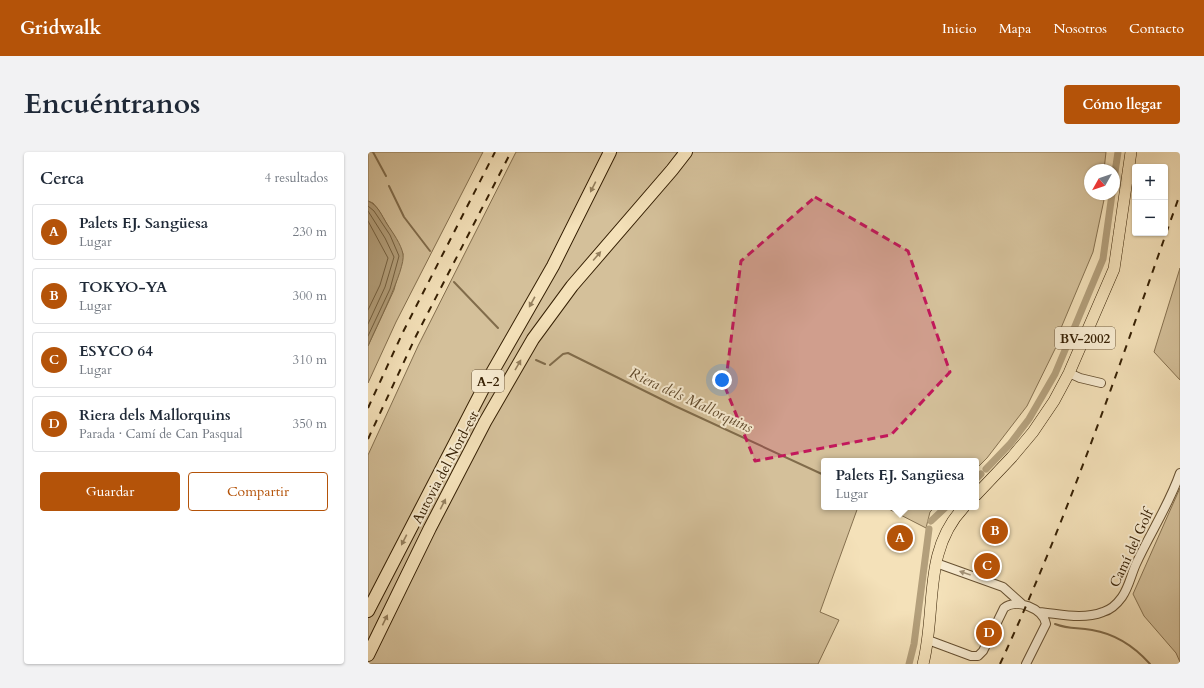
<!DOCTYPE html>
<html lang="es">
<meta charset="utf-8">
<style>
body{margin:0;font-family:Cardo,serif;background:#f2f2f3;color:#1f2937}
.controls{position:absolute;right:12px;top:12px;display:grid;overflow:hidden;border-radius:4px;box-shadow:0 1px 3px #0004}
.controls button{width:36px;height:36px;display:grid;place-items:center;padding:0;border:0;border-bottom:1px solid #e0e1e3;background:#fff;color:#1f2937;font:20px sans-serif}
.compass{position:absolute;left:716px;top:12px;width:36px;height:36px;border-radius:50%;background:#fff;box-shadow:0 1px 3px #0004;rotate:230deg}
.you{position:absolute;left:354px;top:228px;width:14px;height:14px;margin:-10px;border:3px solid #fff;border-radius:50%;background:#1a73e8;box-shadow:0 0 0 6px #1a73e833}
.badge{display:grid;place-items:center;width:26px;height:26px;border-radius:50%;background:#b45309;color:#fff;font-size:13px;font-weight:700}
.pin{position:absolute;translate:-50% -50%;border:2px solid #fff;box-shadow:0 1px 4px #0006}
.popup{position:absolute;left:453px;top:306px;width:158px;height:52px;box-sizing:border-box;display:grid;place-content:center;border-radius:4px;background:#fff;filter:drop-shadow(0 1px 3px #0005);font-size:13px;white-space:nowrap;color:#747a83}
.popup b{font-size:15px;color:#1f2937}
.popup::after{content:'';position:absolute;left:50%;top:100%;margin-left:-8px;border:8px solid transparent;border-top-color:#fff}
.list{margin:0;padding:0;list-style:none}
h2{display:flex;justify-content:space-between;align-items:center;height:52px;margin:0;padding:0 16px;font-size:17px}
h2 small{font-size:13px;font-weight:400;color:#747a83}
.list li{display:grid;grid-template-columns:26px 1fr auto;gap:12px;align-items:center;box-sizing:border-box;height:56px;margin:0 8px 8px;padding:0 8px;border:1px solid #e0e1e3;border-radius:4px}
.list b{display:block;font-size:15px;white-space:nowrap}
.list p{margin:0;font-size:13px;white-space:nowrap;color:#747a83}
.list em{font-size:13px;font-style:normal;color:#747a83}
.actions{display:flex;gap:8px;padding:12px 16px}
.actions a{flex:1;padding:9px 0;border:1px solid #b45309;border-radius:4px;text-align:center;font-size:14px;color:#b45309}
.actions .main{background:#b45309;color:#fff}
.map{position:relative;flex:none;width:812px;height:512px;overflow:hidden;border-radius:4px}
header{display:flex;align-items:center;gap:24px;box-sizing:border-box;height:56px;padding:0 20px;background:#b45309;color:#fff}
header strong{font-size:19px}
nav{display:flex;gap:22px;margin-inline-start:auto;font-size:14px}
.intro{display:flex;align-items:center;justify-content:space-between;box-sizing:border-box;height:96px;padding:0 24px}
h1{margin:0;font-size:28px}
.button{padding:10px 18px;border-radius:4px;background:#b45309;color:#fff;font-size:14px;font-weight:700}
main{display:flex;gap:24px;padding:0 24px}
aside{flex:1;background:#fff;border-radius:4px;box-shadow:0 1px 3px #0004}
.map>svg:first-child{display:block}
.green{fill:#d4c09a;stroke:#85704f}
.water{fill:#b39f7b;stroke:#816c4b}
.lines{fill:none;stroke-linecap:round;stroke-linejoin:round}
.shore{stroke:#746040;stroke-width:1}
.stream{stroke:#816c4b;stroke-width:2}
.canal{stroke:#b39f7b;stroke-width:7}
.minor-casing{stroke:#665031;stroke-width:10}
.major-casing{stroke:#362004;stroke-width:12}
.highway-casing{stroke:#362004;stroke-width:14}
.minor{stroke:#f8ecd2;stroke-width:8}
.major{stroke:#f4e1b9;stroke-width:11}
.highway{stroke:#f4e1b9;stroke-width:12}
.rail{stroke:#362004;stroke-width:2;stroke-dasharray:7 7;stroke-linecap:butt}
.oneway{fill:#95805e}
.oneway2{fill:#a19075}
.marked{fill:#c2185b;fill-opacity:0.2;stroke:#c2185b;stroke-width:3;stroke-dasharray:8 5;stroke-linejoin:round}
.labels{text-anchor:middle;stroke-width:4;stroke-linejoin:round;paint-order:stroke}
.shield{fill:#f8ecd2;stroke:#705d42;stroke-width:1}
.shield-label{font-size:13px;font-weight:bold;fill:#362004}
.street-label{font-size:14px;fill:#362004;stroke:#f8ecd2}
.water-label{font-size:15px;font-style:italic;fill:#624c2e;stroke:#f8ecd2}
</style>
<header>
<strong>Gridwalk</strong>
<nav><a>Inicio</a><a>Mapa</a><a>Nosotros</a><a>Contacto</a></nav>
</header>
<div class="intro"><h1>Encuéntranos</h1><a class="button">Cómo llegar</a></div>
<main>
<aside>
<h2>Cerca<small>4 resultados</small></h2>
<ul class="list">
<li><span class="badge">A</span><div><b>Palets F.J. Sangüesa</b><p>Lugar</p></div><em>230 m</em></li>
<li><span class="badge">B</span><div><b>TOKYO-YA</b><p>Lugar</p></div><em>300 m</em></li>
<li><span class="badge">C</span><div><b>ESYCO 64</b><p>Lugar</p></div><em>310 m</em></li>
<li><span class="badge">D</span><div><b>Riera dels Mallorquins</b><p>Parada · Camí de Can Pasqual</p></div><em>350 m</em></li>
</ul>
<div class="actions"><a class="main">Guardar</a><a>Compartir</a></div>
</aside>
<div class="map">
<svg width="812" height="512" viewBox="0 0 812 512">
<rect width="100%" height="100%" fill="#f4e1b9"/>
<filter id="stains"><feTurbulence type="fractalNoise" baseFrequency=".005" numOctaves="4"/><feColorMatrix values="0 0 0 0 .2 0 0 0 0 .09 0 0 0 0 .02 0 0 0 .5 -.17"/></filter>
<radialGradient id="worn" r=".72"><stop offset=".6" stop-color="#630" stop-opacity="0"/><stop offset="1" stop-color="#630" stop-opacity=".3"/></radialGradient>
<path class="green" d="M0,0H115L28,170L0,231V194L26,138L35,102L25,82L10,57L5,51L0,49Z
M148,0H738L736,18H722V42L737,43L725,100L693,176L689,193L659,254L619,306L608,317V309H456V355H490L452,460L471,468L450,512H0V303L50,194Z
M812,116V228L786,200Z
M812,336V510L808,501L776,464L765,442Z
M517,355H567L562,360L558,376Z"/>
<path class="water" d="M0,49C10,53 14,64 19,72C25,81 33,92 35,102C38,117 7,177 0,194Z"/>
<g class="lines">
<path class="shore" d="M0,54L6,59L22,83L31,104L22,137L0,184
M0,59L17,86L26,105L17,135L0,172
M0,69L20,106L12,133L0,158"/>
<path class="stream" d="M5,0L18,24
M21,34L36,65L62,99
M86,130L130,176
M168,208L177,212
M182,213L195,202L200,201L307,254L456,323
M687,472C703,478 708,475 724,478C748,482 766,494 782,512"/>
<path class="canal" d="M746,27L750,0
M618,317L642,292L661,267L687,222L735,107L744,42
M608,327L613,322
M563,369L578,355
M541,512L546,492L561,377"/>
<g class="minor-casing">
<path id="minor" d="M701,221L712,226L733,231
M568,411L635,435L654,452
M671,460C693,462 714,468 735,460C742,458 749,452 754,445C761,435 763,423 768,412C782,381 801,353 812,321
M560,488L603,504H610L615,499L636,456C648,446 675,456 678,472L658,512"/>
</g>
<g class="major-casing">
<path id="major" d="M608,343L644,305L665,280L686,249L701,221L746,117L763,0
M555,512C569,458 554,399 596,355"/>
</g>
<g class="highway-casing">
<path id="highway" d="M0,459L117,233L185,114L242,0
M0,503L62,376L117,270L165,187L204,134L304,18L318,0"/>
</g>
<use href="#minor" class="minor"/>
<use href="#major" class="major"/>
<use href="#highway" class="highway"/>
<path class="rail" d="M0,256L35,180L127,0
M0,287L48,184L143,0
M632,512C703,359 756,200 812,42"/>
</g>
<defs><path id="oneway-solid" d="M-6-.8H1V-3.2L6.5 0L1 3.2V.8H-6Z"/></defs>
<g class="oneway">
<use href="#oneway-solid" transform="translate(225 35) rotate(117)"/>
<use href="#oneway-solid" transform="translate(229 104) rotate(-49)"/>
<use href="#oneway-solid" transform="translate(164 150) rotate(119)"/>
<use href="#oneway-solid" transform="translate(150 213) rotate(-60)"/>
<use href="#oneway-solid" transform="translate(75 352) rotate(-63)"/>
<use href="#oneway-solid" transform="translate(36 388) rotate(117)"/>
<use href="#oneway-solid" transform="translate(17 468) rotate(-64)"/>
</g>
<use class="oneway2" href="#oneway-solid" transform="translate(597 421) rotate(-161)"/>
<path class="marked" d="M447,45L540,99L582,220L523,283L387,309L357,235L373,109Z"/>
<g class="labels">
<g class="shield">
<rect x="687" y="175" width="60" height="22" rx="3"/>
<rect x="104" y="218" width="32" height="22" rx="3"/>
</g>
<g class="shield-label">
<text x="717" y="191">BV-2002</text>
<text x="120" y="234">A-2</text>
</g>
<g class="street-label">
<text transform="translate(77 315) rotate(-62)" y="5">Autovia del Nord-est</text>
<text transform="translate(763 396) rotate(-65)" y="5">Camí del Golf</text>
</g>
<g class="water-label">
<text transform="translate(323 248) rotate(25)" y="5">Riera dels Mallorquins</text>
</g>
</g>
<rect width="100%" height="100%" filter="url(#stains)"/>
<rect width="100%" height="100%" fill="url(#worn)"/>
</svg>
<div class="controls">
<button>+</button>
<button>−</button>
</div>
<svg class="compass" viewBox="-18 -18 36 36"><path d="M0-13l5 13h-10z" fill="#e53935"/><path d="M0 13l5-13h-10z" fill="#747a83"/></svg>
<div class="you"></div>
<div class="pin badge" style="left:532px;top:386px">A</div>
<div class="popup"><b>Palets F.J. Sangüesa</b>Lugar</div>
<div class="pin badge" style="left:627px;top:379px">B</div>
<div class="pin badge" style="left:619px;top:414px">C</div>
<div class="pin badge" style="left:621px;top:481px">D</div>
</div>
</main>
